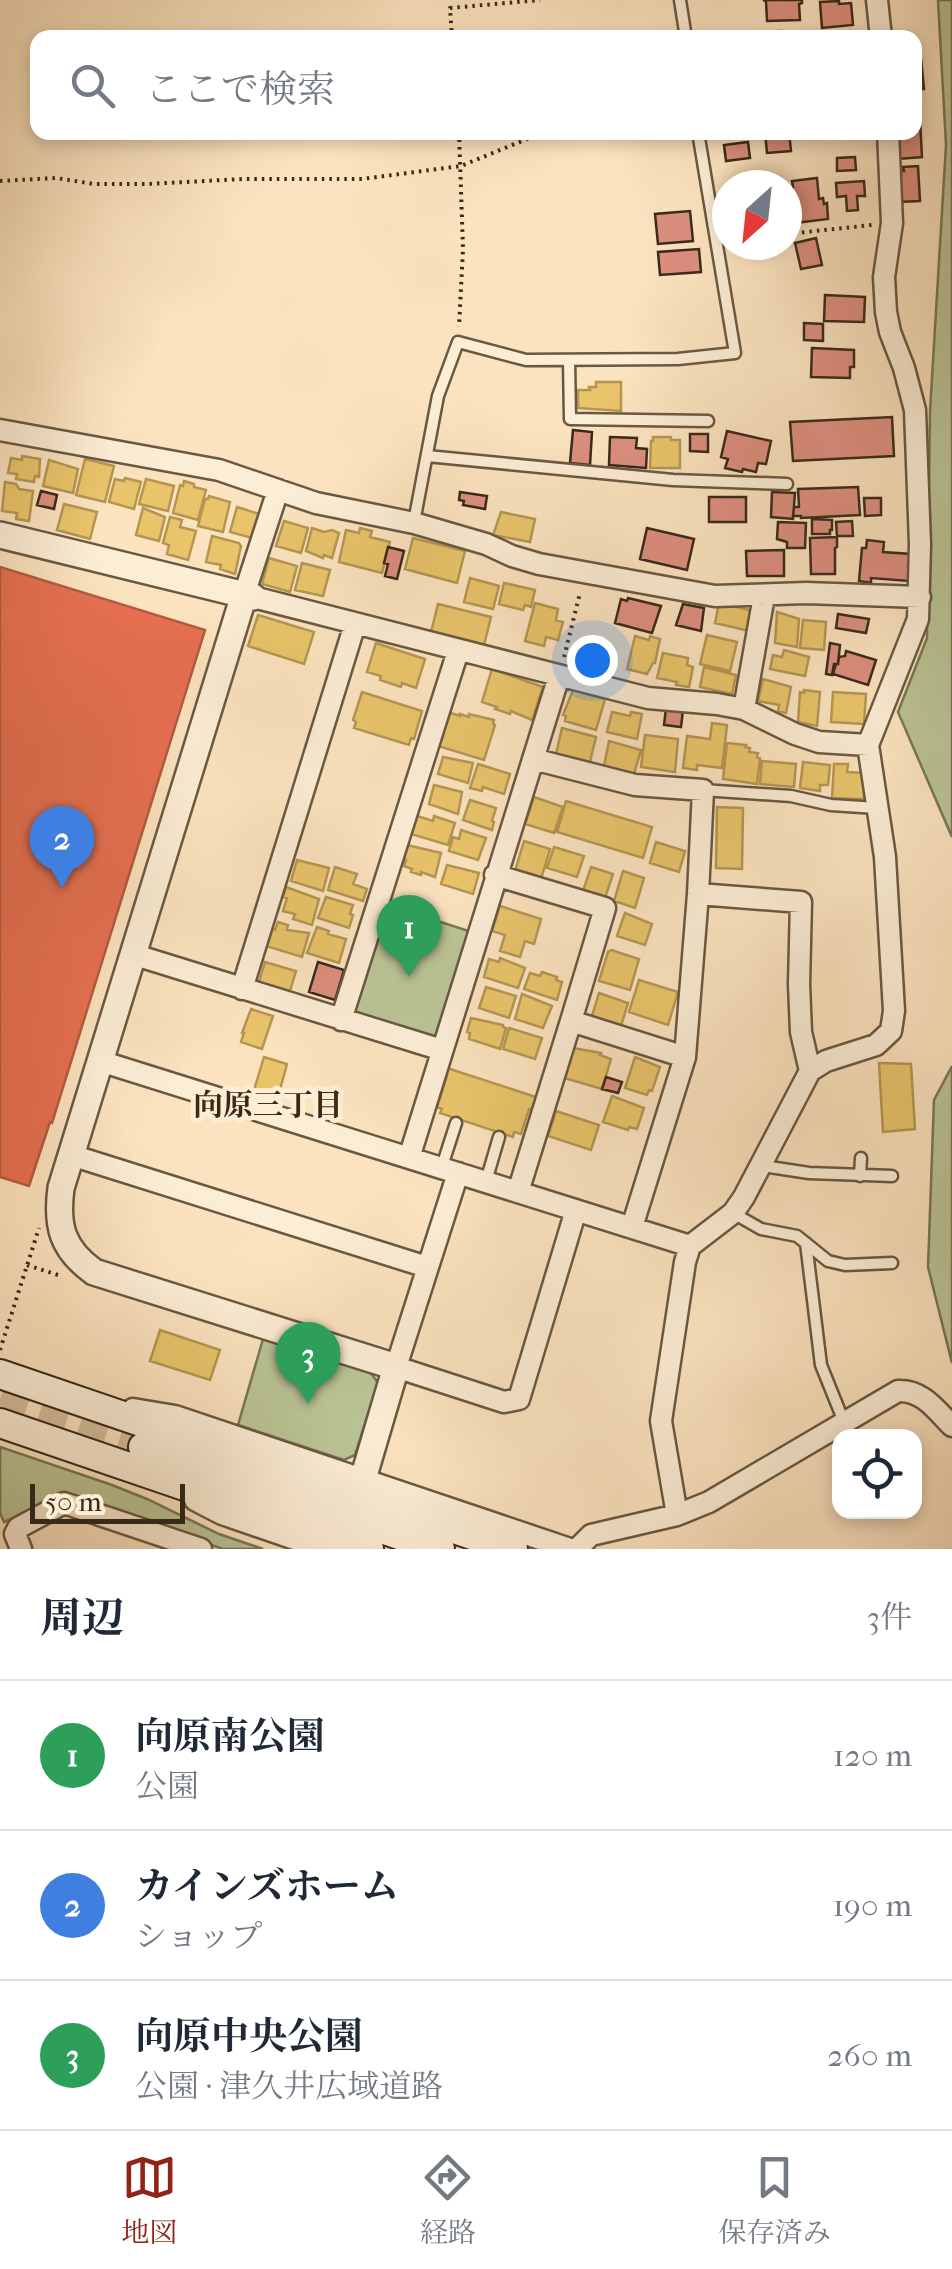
<!DOCTYPE html>
<html lang="ja">
<meta charset="utf-8">
<style>
body{margin:0;font-family:"IM FELL French Canon","Noto Serif JP",serif;background:#f6f6f7;color:#1f2937}
.controls{position:absolute;right:30px;bottom:30px;display:grid;overflow:hidden;border-radius:20px;box-shadow:0 5px 15px #0003}
.controls button{width:90px;height:90px;display:grid;place-items:center;padding:0;border:0;border-bottom:2px solid #e0e1e3;background:#fff;color:#1f2937;font:50px sans-serif}
.compass{position:absolute;left:712px;top:170px;width:90px;height:90px;border-radius:50%;background:#fff;box-shadow:0 5px 15px #0003;rotate:207deg}
.scale{position:absolute;left:30px;bottom:25px;width:155px;box-sizing:border-box;padding-left:10px;border:5px solid #382919;border-top:0;font-size:28px;line-height:35px;white-space:nowrap;color:#382919;-webkit-text-stroke:8px #fcedd5;paint-order:stroke}
.you{position:absolute;left:592px;top:660px;width:35px;height:35px;margin:-25px;border:8px solid #fff;border-radius:50%;background:#1a73e8;box-shadow:0 0 0 15px #1a73e833}
.badge{display:grid;place-items:center;width:65px;height:65px;border-radius:50%;background:#8f2418;color:#fff;font-size:32px;font-weight:700}
.pin{position:absolute;translate:-50% -82px;filter:drop-shadow(0 2px 5px #0008)}
.pin::after{content:'';position:absolute;top:52px;width:35px;height:30px;background:inherit;clip-path:polygon(0 0,100% 0,50% 100%)}
.list{margin:0;padding:0;list-style:none}
h2{display:flex;justify-content:space-between;align-items:center;height:130px;margin:0;padding:0 40px;font-size:42px}
h2 small{font-size:32px;font-weight:400;color:#747a83}
.list li{display:grid;grid-template-columns:65px 1fr auto;gap:30px;align-items:center;box-sizing:border-box;height:150px;padding:0 40px;border-top:2px solid #e0e1e3}
.list b{display:block;font-size:38px;white-space:nowrap}
.list p{margin:0;font-size:32px;white-space:nowrap;color:#747a83}
.list em{font-size:32px;font-style:normal;color:#747a83}
.icon{flex:none;width:55px;height:55px;fill:none;stroke:currentColor;stroke-width:2;stroke-linecap:round;stroke-linejoin:round}
.map{position:relative;flex:none;width:952px;height:1549px;overflow:hidden}
.search{position:absolute;background:#fff;box-shadow:0 5px 15px #0003;left:30px;right:30px;top:30px;height:110px;display:flex;align-items:center;gap:25px;box-sizing:border-box;padding:0 35px;border-radius:20px;color:#747a83;font-size:38px}
.sheet{height:580px;background:#fff}
nav{display:flex;justify-content:space-around;align-items:center;box-sizing:border-box;height:140px;border-top:2px solid #e0e1e3;background:#fff;font-size:28px;color:#747a83}
nav a{display:grid;justify-items:center;gap:5px}
nav .on{color:#8f2418}
.map>svg:first-child{display:block}
.green{fill:#bac495;stroke:#797657;stroke-width:2.5}
.homes{fill:#e9c46a;stroke:#b49652;stroke-width:2.5}
.shops{fill:#e76f51;stroke:#b25a40;stroke-width:2.5}
.building{fill:#dd8e7f;stroke:#382919;stroke-width:2.5}
.lines{fill:none;stroke-linecap:round;stroke-linejoin:round}
.secondary-tunnel{stroke:#d4be9e;stroke-width:28;stroke-dasharray:28 14;stroke-linecap:butt}
.service-casing{stroke:#695842;stroke-width:15}
.minor-casing{stroke:#695842;stroke-width:25}
.tertiary-casing{stroke:#695842;stroke-width:30}
.secondary-casing{stroke:#382919;stroke-width:32}
.path{stroke:#382919;stroke-width:4;stroke-dasharray:2.5 5;stroke-linecap:butt}
.service{stroke:#fcedd5;stroke-width:10}
.minor{stroke:#fcedd5;stroke-width:20}
.tertiary{stroke:#fcedd5;stroke-width:25}
.secondary{stroke:#fcedd5;stroke-width:28}
.labels{text-anchor:middle;stroke-width:10;stroke-linejoin:round;paint-order:stroke}
.neighbourhood-label{font-size:30px;font-weight:bold;fill:#382919;stroke:#fcedd5}
</style>
<div class="map">
<svg width="952" height="1549" viewBox="0 0 952 1549">
<rect width="100%" height="100%" fill="#fbe3bf"/>
<filter id="stains"><feTurbulence type="fractalNoise" baseFrequency=".002" numOctaves="4"/><feColorMatrix values="0 0 0 0 .2 0 0 0 0 .09 0 0 0 0 .02 0 0 0 .5 -.17"/></filter>
<radialGradient id="worn" r=".72"><stop offset=".6" stop-color="#630" stop-opacity="0"/><stop offset="1" stop-color="#630" stop-opacity=".3"/></radialGradient>
<path class="green" d="M938,0H952V837L898,712L927,638L930,411L946,145Z
M379,902L478,934L442,1050L341,1020Z
M952,1066V1363L928,1267L934,1100Z
M263,1339L371,1373L378,1383L355,1455L344,1460L238,1425Z
M0,1447L112,1485L147,1499L219,1534L263,1549H223L65,1495L4,1522L0,1513Z"/>
<path class="homes" d="M596,382H621V411L578,408V390H590L589,387H596Z
M653,437H671V440H680V468H650L651,441H653Z
M22,456L40,459L39,477L35,476L34,482L16,479L17,474L8,473L11,458L22,460Z
M85,459L114,466L105,502L76,495Z
M49,460L78,469L73,493L43,486Z
M125,478L141,482L134,509L109,502L115,479L124,481Z
M146,479L174,486L168,511L139,504Z
M184,481L194,484V487L206,490L198,520L173,513L180,485L183,486Z
M5,482L16,484L19,489L33,491L29,521L16,519L17,513L2,511Z
M209,496L230,502L223,532L198,526L205,499H208Z
M64,504L97,512L90,539L57,530Z
M237,507L259,514L252,538L230,532Z
M143,508L165,517L159,541L136,535Z
M501,512L535,519L530,542L493,535Z
M170,517L182,520L180,527L196,531L188,560L167,554L169,545L163,543Z
M284,521L308,528L301,553L276,546Z
M312,528L324,532L332,530L339,533L332,558L324,555L323,558L306,551Z
M360,528L372,531L370,537L390,542L382,573L339,562L346,530L359,533Z
M212,536L239,543L241,546L235,574L220,569L221,565L206,562Z
M413,538L465,551L457,583L405,569Z
M269,558L297,566L290,592L262,584Z
M302,563L330,570L323,596L295,590Z
M470,578L499,586L493,609L464,602Z
M504,583L535,590L531,607L525,605L523,610L499,604Z
M535,603L558,609L556,620L563,622L558,640L546,637L544,646L525,641Z
M719,603L754,611L749,631L715,623Z
M438,604L491,617L484,645L431,632Z
M777,612L799,619L797,647L775,643Z
M258,615L314,632L304,664L248,646Z
M803,620L826,622L824,650L800,648Z
M707,635L737,642L730,671L700,664Z
M635,636L649,640L650,636L660,639L655,663H653L647,674L627,669Z
M376,643L425,659L416,688L402,683L401,687L380,680L381,676L367,672Z
M784,650L809,657L805,676L770,669L773,655L782,657Z
M663,653L688,658L687,665L693,667L689,687L676,685L677,682L657,678Z
M704,667L736,675L732,694L700,687Z
M492,669L543,687L532,720L511,711L510,714L495,709L497,707L482,702Z
M763,679L791,687L786,713L778,711L779,705L758,701Z
M573,690L605,699L596,730L565,721L566,716L563,715Z
M804,690L820,692L817,726L798,722L800,692L804,693Z
M362,692L422,711L414,739L411,738L409,745L354,728L356,722L353,720Z
M833,692L866,694L864,724L831,722Z
M448,712L460,716V714L469,717V714L494,720L493,724L495,725L484,760L438,746Z
M612,712L630,716L631,712L642,714L637,739L607,732Z
M712,723L727,725L722,768L697,765V770L683,768L687,736L710,739Z
M562,728L596,737L590,762L556,754Z
M645,735L678,739L675,772L641,767Z
M609,741L641,750L634,774L604,766Z
M727,743L746,745L745,747L750,748L749,752L758,753L757,757L760,758L757,784L723,779Z
M443,757L473,763L468,783L438,774Z
M762,761L796,764L794,787L760,784Z
M803,762L830,765L828,785H820V791L800,788Z
M478,764L510,774L504,794L483,787L482,791L470,788Z
M834,764H848L847,772L864,773V799L832,798Z
M434,785L462,792L458,814L429,804Z
M534,797L563,807L554,833L525,824Z
M470,800L496,808L492,821L494,822L492,830L463,820Z
M566,801L652,827L643,858L557,832Z
M717,807L743,808L742,869L716,868Z
M417,816L433,821L434,816L455,823L448,845L411,834Z
M461,830L486,838L478,860L449,851L453,837L459,839Z
M524,841L550,849L541,879L515,871Z
M656,842L685,851L679,872L650,863Z
M407,845L441,853L435,877L421,872V875L411,872L412,869L404,866L406,860L402,859Z
M554,847L584,856L577,877L547,868Z
M297,860L329,868L323,891L291,881Z
M447,865L479,873L473,894L441,884Z
M335,867L357,874L353,884L367,889L363,901L328,890Z
M591,867L613,874L605,898L583,891Z
M623,871L644,878L635,908L614,901Z
M286,887L319,899L312,925L293,919L295,914L283,911L287,898L283,897Z
M326,897L353,905L350,914L353,915L349,928L318,918Z
M500,906L541,919L534,944L525,941L520,957L500,951L505,935L492,931Z
M625,913L652,924L645,945L617,936Z
M278,922L288,925L287,930L309,933L302,957L266,946L271,928L275,930Z
M317,927L329,931L328,934L346,939L339,963L307,953Z
M611,950L639,959L630,990L599,981L608,952Z
M500,958L525,968L518,988L484,977L489,959L499,962Z
M265,962L296,971L290,991L259,982Z
M542,972L557,977L556,980L562,982L557,1000L524,989L530,973L540,976Z
M639,980L678,992L668,1025L629,1012Z
M486,987L516,996L509,1018L479,1008Z
M599,993L628,1003L621,1026L592,1016Z
M522,994L552,1006L543,1028L515,1019Z
M251,1009L273,1016L262,1049L241,1042L244,1033H242Z
M471,1018L503,1025V1027L506,1028L500,1049L469,1039L470,1033L467,1032Z
M509,1028L542,1038L535,1059L503,1049Z
M573,1048L601,1053L600,1055L611,1059L602,1089L564,1078Z
M264,1057L287,1064L278,1097L254,1090Z
M635,1057L660,1067L652,1091L649,1090L647,1095L625,1088Z
M879,1063L911,1064L915,1129L883,1132Z
M447,1068L536,1097L532,1110L529,1109L521,1134L514,1132L513,1137L440,1113L442,1109L437,1107L447,1076L444,1075Z
M612,1096L644,1108L637,1129L629,1127L628,1130L603,1122Z
M556,1111L599,1125L591,1150L548,1136Z
M160,1330L220,1350L210,1380L150,1361Z"/>
<path class="shops" d="M0,567L205,630L52,1123L50,1122L29,1186L0,1177Z"/>
<path class="building" d="M763,0H802V3L799,4L800,20L767,21L766,1Z
M839,1V4L851,3L853,25L822,28L820,2Z
M782,31L783,33L790,32V38H749V32Z
M850,31V34L869,32V38H822V33Z
M914,51H916L917,59H921L924,89H914Z
M914,120H920L922,157L898,159L896,132H914Z
M765,132H789L791,151L767,153Z
M748,142L750,158L726,161L724,145Z
M855,157L856,170L837,171V158Z
M918,166L920,201L898,202L896,176L901,175L900,171H904L903,167Z
M817,178L819,199L823,198L824,204L827,203L828,219L787,224V187H793L792,181Z
M864,181L865,196H857L858,210L847,211L846,196L837,197L836,183Z
M690,211L693,241L658,244L655,214Z
M816,238L822,265L801,269L795,243Z
M699,249L701,272L660,275L658,252Z
M825,295L865,297L864,322L824,321Z
M804,323L823,324V341L804,340Z
M812,348L854,350V367H850V378L811,377Z
M892,417L894,456L793,461L790,422Z
M573,430L592,432L590,465L570,463Z
M727,431L771,441L766,464L758,463L756,472L743,469L742,472L725,468L728,459L721,457Z
M690,434H708V452L690,451Z
M610,437L637,438L636,448L647,449L646,468L609,465Z
M858,487L860,515L801,518V516H793L794,507H799L798,489Z
M41,491L57,495L54,509L37,505Z
M460,492L487,496L485,509L463,505L464,501L459,500Z
M772,492L795,493L793,519L771,517Z
M709,497H746V522H709Z
M864,498H881V515L865,516Z
M812,519L832,520V530H830V534H812Z
M852,521L853,536H837L836,522Z
M778,522L806,523L805,548H787V542L777,539Z
M647,528L694,539L687,570L640,559Z
M837,537V547L835,548V574H811L810,538Z
M867,540L884,542L883,552L911,554L909,581L871,578V583L859,581L862,548H866Z
M388,547L404,551L397,579L385,576L388,564L384,563Z
M784,550V576H747L746,551Z
M628,598L661,606L652,633L615,623L621,599L627,601Z
M683,604L704,608L701,631L676,625Z
M838,614L869,619L866,633L836,628Z
M830,643L840,645L838,664H834L832,675L826,674Z
M846,651L876,660L868,685L833,674L836,664H838L839,657L845,656Z
M666,708L683,710L681,727L664,725Z
M318,962L344,970L335,1000L309,992Z
M606,1077L622,1082L618,1093L602,1089Z"/>
<g class="lines">
<path class="secondary-tunnel" d="M0,1399L143,1447"/>
<g class="service-casing">
<path id="service" d="M680,0L686,38
M569,360L570,419L708,421
M427,456L673,480L787,484
M414,522L438,396L458,342L526,360L678,359L735,353L698,132
M703,790L791,796L831,805L877,808
M445,1157L456,1123
M763,1166L809,1173L892,1176
M489,1171L499,1137
M860,1176L861,1158
M733,1213L761,1229L797,1236L828,1261L845,1265L892,1263
M806,1243L821,1365L844,1422"/>
</g>
<g class="minor-casing">
<path id="minor" d="M877,0L881,38
M0,430L219,470L316,503L414,523L486,544L512,556L539,564L715,596L806,593L920,597
M244,595L278,490
M253,597L648,698L717,704L744,709L795,734L819,742L868,745
M744,709L764,596
M533,759L635,785L703,790L698,894L685,1057L632,1227
M495,875L605,908L571,1021L685,1057
M698,894L801,902L799,984L801,1032L810,1071
M132,954L442,1050
M242,989L355,624
M341,1020L458,651
M100,1061L690,1246
M71,1155L427,1267
M409,1158L559,676
M458,1173L396,1367L504,1402L519,1399L576,1210
M518,1192L571,1021
M133,1409L175,1416L570,1549
M195,1500L222,1514L324,1549
M677,1515L661,1421L685,1262L690,1246L733,1213L744,1197L810,1071L826,1061L876,1045L891,1031L894,1011L885,857L868,745L918,619L920,544L915,410L904,368L890,332L886,312L884,277L892,223L888,132
M21,1549L15,1534L18,1528L64,1503L201,1549
M577,1549L591,1535L677,1515L709,1502L898,1391C923,1390 936,1410 952,1426"/>
</g>
<g class="tertiary-casing">
<path id="tertiary" d="M0,535L253,597
M244,595L61,1188C56,1226 62,1249 94,1272L396,1367L363,1479"/>
</g>
<g class="secondary-casing">
<path id="secondary" d="M0,1374L513,1549
M0,1423L369,1549
M143,1447L440,1549"/>
</g>
<path class="path" d="M452,38L450,8L540,0
M459,132L463,249L459,327
M0,181L56,178L94,184H147L243,179H362L461,166L544,132
M787,234L872,225
M564,657L580,593
M27,1265L61,1276
M0,1350L39,1228"/>
<use href="#service" class="service"/>
<use href="#minor" class="minor"/>
<use href="#tertiary" class="tertiary"/>
<use href="#secondary" class="secondary"/>
</g>
<g class="labels">
<g class="neighbourhood-label">
<text x="268" y="1115">向原三丁目</text>
</g>
</g>
<rect width="100%" height="100%" filter="url(#stains)"/>
<rect width="100%" height="100%" fill="url(#worn)"/>
</svg>
<div class="controls">
<button><svg class="icon" aria-label="locate" viewBox="0 0 24 24"><circle cx="12" cy="12" r="6"/><path d="M12 2v4M12 18v4M2 12h4M18 12h4"/></svg></button>
</div>
<svg class="compass" viewBox="-18 -18 36 36"><path d="M0-13l5 13h-10z" fill="#e53935"/><path d="M0 13l5-13h-10z" fill="#747a83"/></svg>
<div class="scale">50 m</div>
<div class="you"></div>
<div class="pin badge" style="left:409px;top:977px;background:#2e9e5b">1</div>
<div class="pin badge" style="left:62px;top:888px;background:#3f7fe0">2</div>
<div class="pin badge" style="left:308px;top:1404px;background:#2e9e5b">3</div>
<div class="search"><svg class="icon" aria-label="search" viewBox="0 0 24 24"><circle cx="10" cy="10" r="6"/><path d="M15 15l6 6"/></svg>ここで検索</div>
</div>
<section class="sheet">
<h2>周辺<small>3件</small></h2>
<ul class="list">
<li><span class="badge" style="background:#2e9e5b">1</span><div><b>向原南公園</b><p>公園</p></div><em>120 m</em></li>
<li><span class="badge" style="background:#3f7fe0">2</span><div><b>カインズホーム</b><p>ショップ</p></div><em>190 m</em></li>
<li><span class="badge" style="background:#2e9e5b">3</span><div><b>向原中央公園</b><p>公園 · 津久井広域道路</p></div><em>260 m</em></li>
</ul>
</section>
<nav>
<a class="on"><svg class="icon" aria-label="map" viewBox="0 0 24 24"><path d="M3 6l6-2 6 2 6-2v14l-6 2-6-2-6 2zM9 4v14M15 6v14"/></svg>地図</a>
<a><svg class="icon" aria-label="directions" viewBox="0 0 24 24"><path d="M12 3l9 9-9 9-9-9zM9 14v-3h6M13 9l2 2-2 2"/></svg>経路</a>
<a><svg class="icon" aria-label="saved" viewBox="0 0 24 24"><path d="M7 4h10v16l-5-4-5 4z"/></svg>保存済み</a>
</nav>
